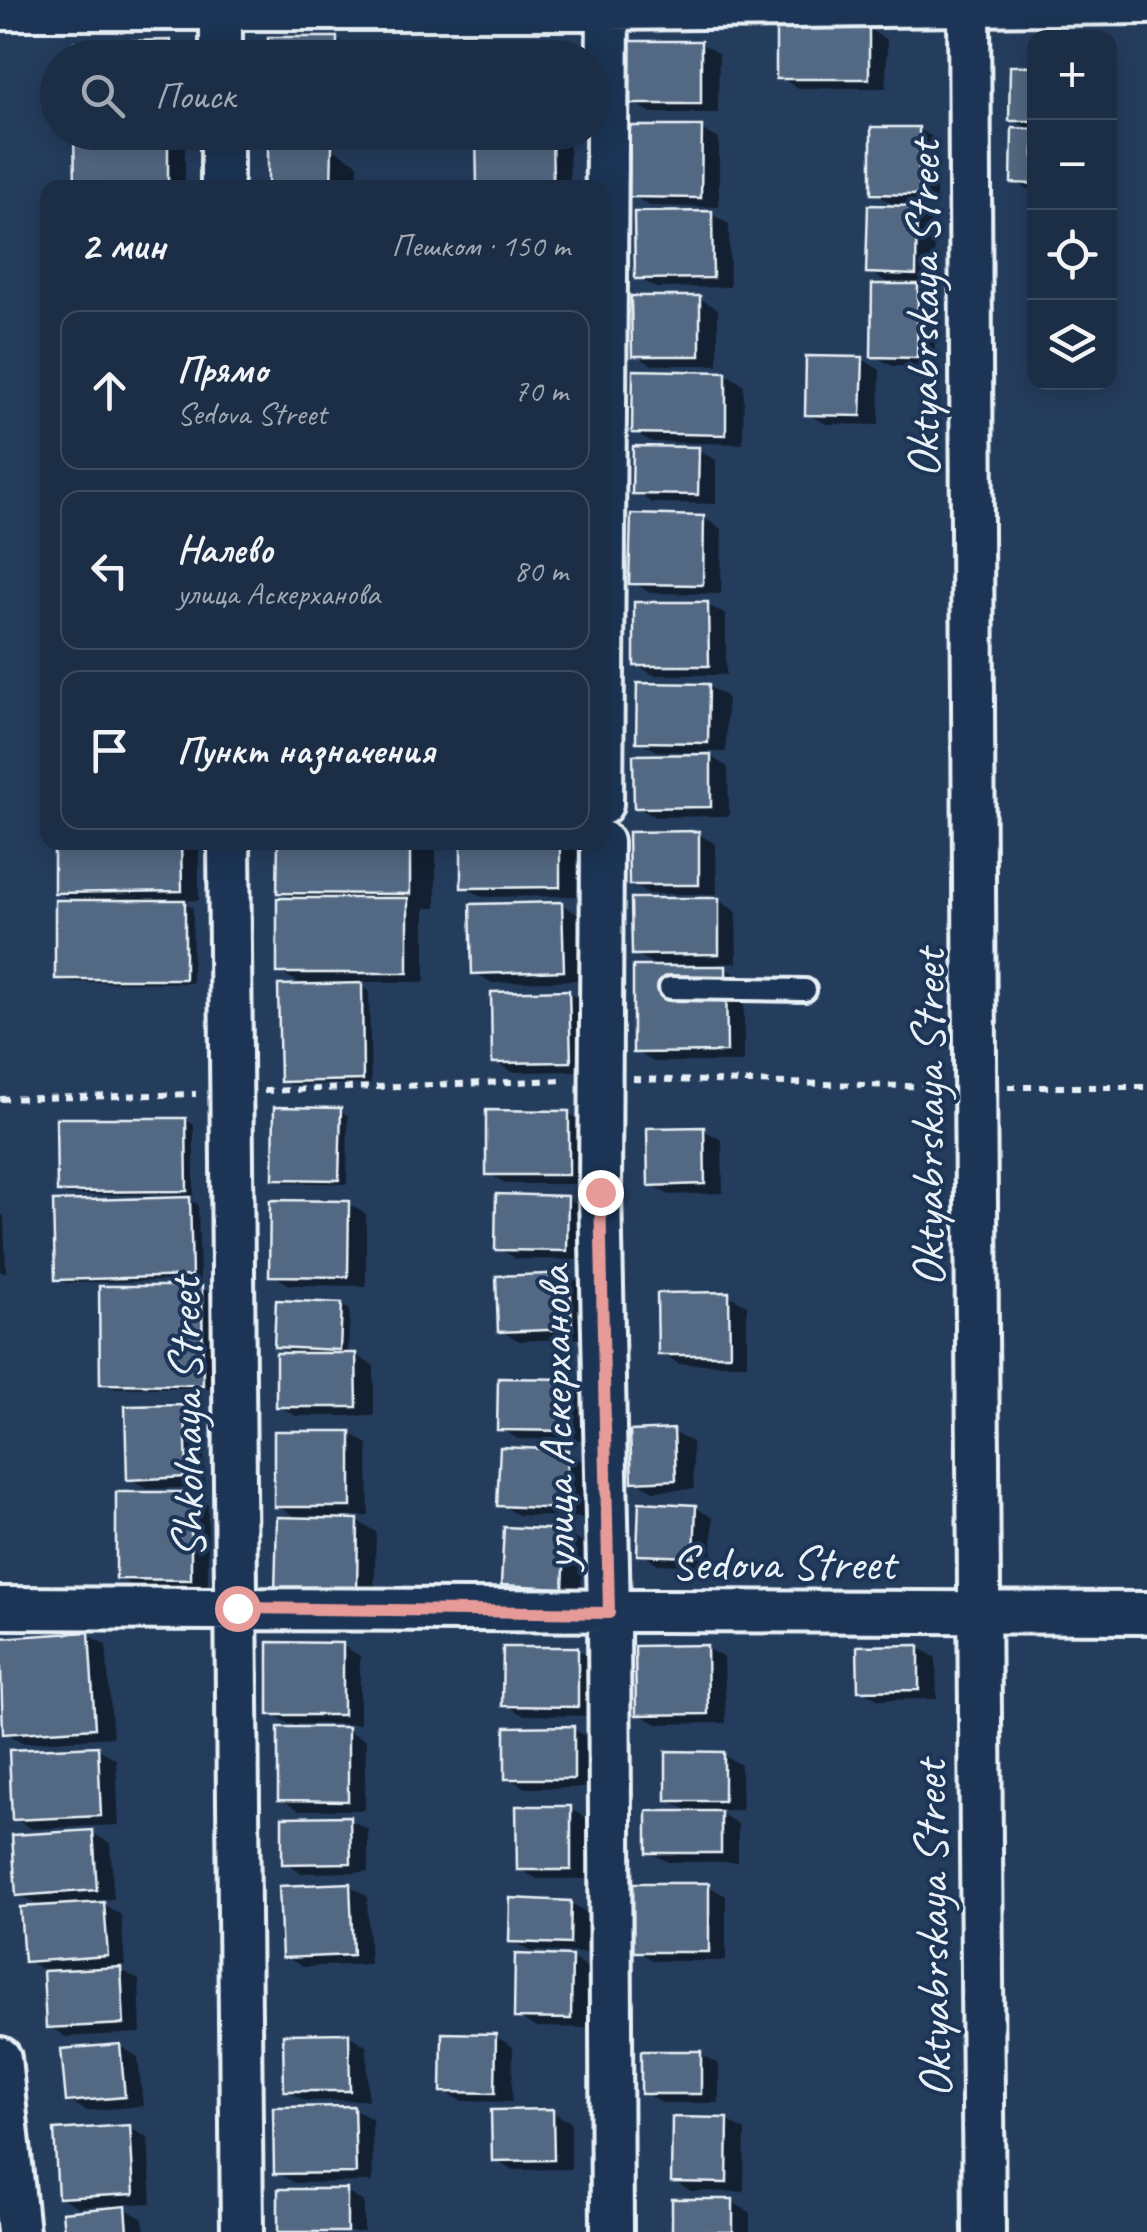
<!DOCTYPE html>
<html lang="ru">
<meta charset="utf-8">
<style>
body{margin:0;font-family:Caveat,sans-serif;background:#25364d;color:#f1f3f6}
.controls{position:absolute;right:30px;top:30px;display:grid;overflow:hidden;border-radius:20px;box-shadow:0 5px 25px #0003}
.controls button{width:90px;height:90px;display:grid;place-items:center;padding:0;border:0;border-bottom:2px solid #3a4a5f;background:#1c2e46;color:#f1f3f6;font:50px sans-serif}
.stop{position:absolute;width:30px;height:30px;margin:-22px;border:8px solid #e69b98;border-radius:50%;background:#fff}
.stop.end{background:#e69b98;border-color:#fff;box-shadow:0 2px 10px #0008}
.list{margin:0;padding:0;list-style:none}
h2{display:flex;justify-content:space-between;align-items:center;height:130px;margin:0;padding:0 40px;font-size:42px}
h2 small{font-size:32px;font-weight:400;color:#a0a8b3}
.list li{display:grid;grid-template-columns:65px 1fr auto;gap:30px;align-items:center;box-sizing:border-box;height:160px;margin:0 20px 20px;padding:0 20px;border:2px solid #3a4a5f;border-radius:20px}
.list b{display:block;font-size:38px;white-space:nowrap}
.list p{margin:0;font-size:32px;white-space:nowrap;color:#a0a8b3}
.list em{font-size:32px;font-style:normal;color:#a0a8b3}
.icon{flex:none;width:55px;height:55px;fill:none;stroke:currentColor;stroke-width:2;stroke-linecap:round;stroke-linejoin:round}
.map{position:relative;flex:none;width:1147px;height:2232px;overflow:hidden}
.search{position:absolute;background:#1c2e46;box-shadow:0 5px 25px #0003;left:40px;top:40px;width:570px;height:110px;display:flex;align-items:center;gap:25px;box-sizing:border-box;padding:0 35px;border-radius:55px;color:#a0a8b3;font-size:38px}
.panel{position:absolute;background:#1c2e46;box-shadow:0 5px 25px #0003;left:40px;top:180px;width:570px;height:670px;border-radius:20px}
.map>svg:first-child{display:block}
.shadow{fill:#0007}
.building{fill:#536782;stroke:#e8f1f8;stroke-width:2.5}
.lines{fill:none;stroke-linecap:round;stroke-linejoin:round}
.service-casing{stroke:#e8f1f8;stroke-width:28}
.minor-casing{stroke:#e8f1f8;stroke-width:48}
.path{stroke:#e8f1f8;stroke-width:6;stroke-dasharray:8 8;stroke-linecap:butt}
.service{stroke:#1d3557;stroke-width:20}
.minor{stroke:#1d3557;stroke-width:40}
.route{stroke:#e69b98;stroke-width:12}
.labels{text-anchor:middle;stroke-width:8;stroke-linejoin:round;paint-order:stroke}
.street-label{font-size:48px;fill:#e8f1f8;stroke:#1d3557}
</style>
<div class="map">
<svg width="1147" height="2232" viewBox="0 0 1147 2232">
<rect width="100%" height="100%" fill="#253d5d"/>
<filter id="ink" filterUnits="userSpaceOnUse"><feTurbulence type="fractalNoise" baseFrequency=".01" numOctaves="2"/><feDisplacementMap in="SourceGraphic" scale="20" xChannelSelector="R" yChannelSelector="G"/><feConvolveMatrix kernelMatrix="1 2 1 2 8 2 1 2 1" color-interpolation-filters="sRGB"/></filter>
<g filter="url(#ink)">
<path class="shadow" d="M869,29L887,40L886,88H797L779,77Z
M336,39L354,50V58H270Z
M171,43L189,53V58H76Z
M700,43L719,54L718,113H651L632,102Z
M551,48L568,58H483Z
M1012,68L1034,69V192L1013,182L1033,131L1011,119Z
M701,129L719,139V207L650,206L632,196Z
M919,129L937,140L936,204H909L935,219L934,284L911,283L935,297V367L892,366L874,356L894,286L869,272L899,208L874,193Z
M77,132H181L185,135V188H82L77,185Z
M551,134L569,145L570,188H486L479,184Z
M331,148L358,164V188H270Z
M711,214L729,224L730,287L656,288L637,277Z
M699,298L718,309V365H652L634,354Z
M862,359L880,370L879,425L826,424L807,414Z
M726,374L744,385L743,444L652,442L634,432Z
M698,450L716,460V504L652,503L634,492Z
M704,518L722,529L721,594L650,593L632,582Z
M708,605L726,615V675H654L636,665Z
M708,686L727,697L726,752H703L728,767L729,816L655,817L637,807L698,757V752L657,751L638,741Z
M698,834L716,844L717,894H649L631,884Z
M56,842H199V900L181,901L193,908L192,983L66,982L57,977L75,902L57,892Z
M280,842H430L436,846V908H425V982H355L369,991L371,1084L290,1085L282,1080L306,987L280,972L295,900L280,891Z
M464,842H577V896L482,897L464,886Z
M718,900L736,911L737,963L718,964L744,979V1062H654L636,1052L660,968L634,953Z
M561,904L579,915L581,980L492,983L474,972Z
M568,993L587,1003L588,1071L512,1072L494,1062Z
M340,1111L348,1116L347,1184L284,1182L276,1177Z
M568,1113L587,1124V1184H506L488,1173Z
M186,1120L194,1125V1195H68L59,1190Z
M703,1130L722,1140L723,1193L669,1195L651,1184Z
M567,1198L585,1209V1260L516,1259L498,1248Z
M189,1200L198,1204L200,1280L66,1283L58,1278Z
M348,1204L366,1214V1286L290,1285L271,1274Z
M0,1214L4,1216L6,1272H0Z
M569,1276L587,1286L589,1338L519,1341L501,1331Z
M201,1288L210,1293V1388H111L103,1383Z
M728,1295L747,1305V1364H679L661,1353Z
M341,1305L350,1310L348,1355H356L374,1366V1416H296L278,1406L293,1355L277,1346Z
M572,1382L590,1392V1440L518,1439L500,1428Z
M184,1407L202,1418L205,1487L147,1489L129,1478Z
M673,1432L692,1442L694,1489L653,1491L635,1480Z
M350,1433L368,1444L369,1516H349L376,1532L374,1604L296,1602L301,1520L277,1506Z
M567,1452L585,1463L583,1518L518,1515L500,1504Z
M190,1495L208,1505V1589L137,1588L119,1578Z
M695,1507L713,1518L712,1566L658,1564L640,1553Z
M565,1533L583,1543L581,1597L522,1594L504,1584Z
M88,1635L106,1645L113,1737L24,1743L6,1733L0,1641Z
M342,1645L360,1656V1724H289L271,1713Z
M918,1647L936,1658L937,1699L879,1700L860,1689Z
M706,1648L724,1658L726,1723L657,1724L639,1714Z
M578,1650L596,1660L595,1716L523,1715L505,1705Z
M573,1729L591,1739L592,1788H526L508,1778Z
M347,1730L366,1740L365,1810H299L280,1799Z
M98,1749L116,1759L119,1825L32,1829L14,1818Z
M723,1755L741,1765L742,1810H715L738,1824V1862H668L649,1852L692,1813L669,1800Z
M570,1809L588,1819L589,1879H537L519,1869Z
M349,1819L368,1829V1872L302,1873L284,1862Z
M92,1833L110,1843L114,1899L97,1900L121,1915L125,1966H115L139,1980L141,2033L66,2037L48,2026L45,1971L26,1960L43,1908L18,1894Z
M349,1885L367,1896L370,1964L303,1967L284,1956Z
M708,1886L726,1896V1961H654L636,1950Z
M571,1903L589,1914L588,1953L530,1951L511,1941Z
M572,1958L590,1969L589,2028L535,2027L517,2016Z
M348,2035L367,2046L368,2100L305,2101L286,2090Z
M495,2036L513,2047L512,2102L461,2101L443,2091Z
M120,2046L138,2057L143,2106L86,2111L68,2101Z
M700,2054L719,2064V2103H662L644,2092Z
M354,2109L372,2119L373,2182L295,2183L277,2173Z
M552,2112L571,2122V2169L513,2170L495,2159Z
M727,2120L745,2131L744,2192L691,2191L673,2181Z
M130,2128L148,2138L152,2203L119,2205L143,2219L145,2232H67L112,2210V2205L78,2207L60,2197Z
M346,2192L364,2202V2232H280Z
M732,2202L750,2212V2232H674Z"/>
<path class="building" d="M776,26L869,27V79H776Z
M268,37H337V58H268Z
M171,40V58H74V42Z
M630,41H701V104H630Z
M480,45H552V58H480Z
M1010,66H1034V121H1009Z
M630,126H702L701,198L629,197Z
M871,127H919V195L871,194Z
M1012,128L1034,129V184L1011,183Z
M74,132H168V186H75Z
M552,132L553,184L477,185L476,133Z
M268,144L332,145L331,188H268Z
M868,205L917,206L916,275L866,273Z
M712,211L713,278L635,279L634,212Z
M872,284H918L917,358L871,357Z
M631,296H700V356H632Z
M806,356L863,357L861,416L805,415Z
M633,370L726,372V435L632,433Z
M633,446L699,447L698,495L632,494Z
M631,514L704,516L703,585L629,584Z
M634,602H708L709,666H634Z
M637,683L709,684L708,743L636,742Z
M711,754V807L634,808L633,755Z
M699,831V885H629L628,832Z
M54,842H181L182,891L54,893Z
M278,842H410V894L277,893Z
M461,842H560V887L461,888Z
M277,898H408V973H277Z
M631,898H719V954L632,955Z
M55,900H185V979H55Z
M562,902L564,971L472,974L470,904Z
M633,966H726L727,1052L633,1053Z
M362,983L363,1080L280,1082L278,985Z
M569,990L571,1062L492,1063L491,992Z
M274,1107L341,1108L339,1180L273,1179Z
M486,1110L569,1111V1175H486Z
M56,1118H186L187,1191L57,1192Z
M704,1127L705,1184L648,1186L647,1128Z
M496,1194L568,1196L567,1251L495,1250Z
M190,1197L192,1276L55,1280L53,1201Z
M270,1200L349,1201L348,1277L269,1276Z
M570,1273L572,1329L498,1332L496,1276Z
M99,1286H202L203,1385L100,1384Z
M729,1292L730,1355H658L657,1293Z
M276,1300L342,1303L340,1350L274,1347Z
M276,1353H356L357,1407H276Z
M498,1378L573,1379L572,1431L497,1430Z
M185,1405L187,1477L127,1480L125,1406Z
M674,1429L676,1480L632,1482L630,1431Z
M274,1431H351V1507H274Z
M500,1447L568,1450L565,1509L497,1506Z
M116,1492H191V1580L116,1579Z
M639,1502L696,1505L694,1557L637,1555Z
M277,1517L358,1519L357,1595L275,1593Z
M504,1527L566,1530L563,1588L501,1585Z
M89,1632L95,1728L3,1734L0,1638Z
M268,1642L343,1643V1715H268Z
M707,1645L708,1714L636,1715L635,1646Z
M919,1645V1690L858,1691L857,1646Z
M503,1647H578V1707L502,1706Z
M574,1726V1779H505V1727Z
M278,1727H348V1801L278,1800Z
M98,1746L101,1816L12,1820L9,1750Z
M666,1751L724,1752V1801H666Z
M516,1806H571V1870H517Z
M647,1811H721V1853H647Z
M350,1816L351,1863L282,1864V1817Z
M93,1830L97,1890L16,1896L12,1835Z
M350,1883L353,1955L282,1958L279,1886Z
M633,1883H709V1952H633Z
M510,1898L571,1901L570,1944L509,1942Z
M104,1902L108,1956L24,1962L20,1907Z
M515,1954L572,1956L571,2019L514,2018Z
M121,1967L124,2024L46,2028L43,1971Z
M349,2033L350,2091H284L283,2034Z
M442,2033L496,2034L495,2093L441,2092Z
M120,2044L125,2097L66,2102L61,2049Z
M641,2051H701V2094H641Z
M354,2106L356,2173L274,2174L273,2107Z
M553,2109L554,2160L492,2161L491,2110Z
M672,2117L728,2118L727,2183L671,2182Z
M130,2125L134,2194L58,2198L54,2130Z
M278,2189H347V2232H278Z
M672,2199H733V2232H672Z
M126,2206L128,2232H64L62,2212Z"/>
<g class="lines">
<g class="service-casing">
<path id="service" d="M670,988L805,990"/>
</g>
<g class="minor-casing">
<path id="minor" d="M969,5C975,747 975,1490 984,2232
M0,9H608L1147,3
M221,10V58
M222,132V188
M602,804L608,9
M229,842L242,2232
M602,842L600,1192L609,1613L612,2232
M0,1608L1147,1613
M0,2058L18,2232"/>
</g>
<path class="path" d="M633,1079L941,1087
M1008,1087H1147
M264,1091L566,1080
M0,1099L196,1094"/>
<use href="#service" class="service"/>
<use href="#minor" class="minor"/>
</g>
</g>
<g class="lines" filter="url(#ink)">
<path class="route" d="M237,1608L609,1613L600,1192"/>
</g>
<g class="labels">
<g class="street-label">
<text transform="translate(922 309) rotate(-90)" y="17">Oktyabrskaya Street</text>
<text transform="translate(927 1118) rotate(-90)" y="17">Oktyabrskaya Street</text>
<text transform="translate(185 1418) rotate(-91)" y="17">Shkolnaya Street</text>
<text transform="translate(555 1418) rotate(-91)" y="17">улица Аскерханова</text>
<text x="783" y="1579">Sedova Street</text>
<text transform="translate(931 1929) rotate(-91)" y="17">Oktyabrskaya Street</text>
</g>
</g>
</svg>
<div class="controls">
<button>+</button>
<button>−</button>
<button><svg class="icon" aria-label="locate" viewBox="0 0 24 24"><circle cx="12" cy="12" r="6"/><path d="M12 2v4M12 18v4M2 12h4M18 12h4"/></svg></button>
<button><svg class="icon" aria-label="layers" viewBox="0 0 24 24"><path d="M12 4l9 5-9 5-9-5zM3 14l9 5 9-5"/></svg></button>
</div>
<div class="stop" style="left:237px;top:1608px"></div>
<div class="stop end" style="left:600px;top:1192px"></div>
<div class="search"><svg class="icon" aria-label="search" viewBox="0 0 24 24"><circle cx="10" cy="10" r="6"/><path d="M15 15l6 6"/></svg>Поиск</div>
<section class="panel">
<h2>2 мин<small>Пешком · 150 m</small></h2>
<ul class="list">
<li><svg class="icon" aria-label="ahead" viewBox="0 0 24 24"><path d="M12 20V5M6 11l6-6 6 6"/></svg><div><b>Прямо</b><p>Sedova Street</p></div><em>70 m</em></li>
<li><svg class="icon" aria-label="left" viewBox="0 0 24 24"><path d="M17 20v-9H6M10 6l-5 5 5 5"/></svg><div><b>Налево</b><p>улица Аскерханова</p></div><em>80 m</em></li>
<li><svg class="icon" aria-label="arrive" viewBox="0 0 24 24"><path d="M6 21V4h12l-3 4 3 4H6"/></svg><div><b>Пункт назначения</b></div></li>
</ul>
</section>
</div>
